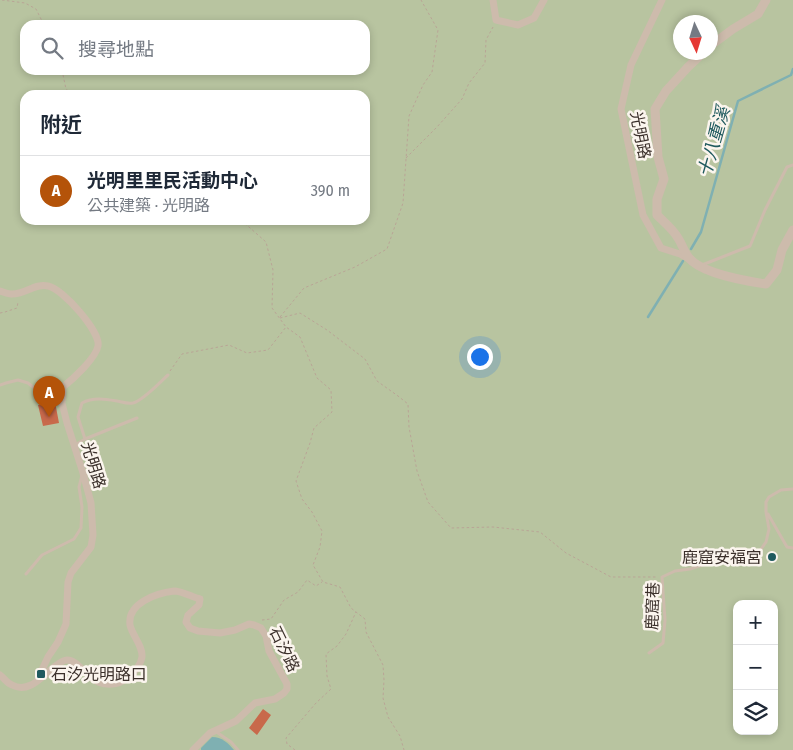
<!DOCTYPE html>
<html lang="zh-TW">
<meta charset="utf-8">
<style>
body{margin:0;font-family:"Fira Sans Condensed","Noto Sans TC",sans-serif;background:#f6f6f7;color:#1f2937}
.controls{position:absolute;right:15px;bottom:15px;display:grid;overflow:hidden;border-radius:10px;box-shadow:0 2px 8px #0003}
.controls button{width:45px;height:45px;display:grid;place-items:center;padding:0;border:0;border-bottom:1px solid #e0e1e3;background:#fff;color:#1f2937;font:25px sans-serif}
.compass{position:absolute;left:673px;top:15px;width:45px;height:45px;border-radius:50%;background:#fff;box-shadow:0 2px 8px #0003;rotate:176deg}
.you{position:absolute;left:479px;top:356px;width:18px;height:18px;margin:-12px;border:4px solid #fff;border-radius:50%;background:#1a73e8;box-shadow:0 0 0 8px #1a73e833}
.badge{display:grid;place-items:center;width:32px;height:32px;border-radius:50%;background:#b45309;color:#fff;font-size:16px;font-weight:700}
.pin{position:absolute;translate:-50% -41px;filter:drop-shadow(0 1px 2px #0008)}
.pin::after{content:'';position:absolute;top:26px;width:18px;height:15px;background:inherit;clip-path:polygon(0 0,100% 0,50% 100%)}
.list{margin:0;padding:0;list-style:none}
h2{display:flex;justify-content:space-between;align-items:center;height:65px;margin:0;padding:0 20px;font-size:21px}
h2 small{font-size:16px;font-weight:400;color:#747a83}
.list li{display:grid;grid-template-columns:32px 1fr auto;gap:15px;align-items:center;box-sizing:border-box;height:70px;padding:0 20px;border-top:1px solid #e0e1e3}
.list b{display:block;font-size:19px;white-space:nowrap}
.list p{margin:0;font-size:16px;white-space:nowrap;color:#747a83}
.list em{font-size:16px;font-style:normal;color:#747a83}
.icon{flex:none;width:28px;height:28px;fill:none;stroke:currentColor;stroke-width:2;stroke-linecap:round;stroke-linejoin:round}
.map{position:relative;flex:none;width:793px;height:750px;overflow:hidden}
.search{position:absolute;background:#fff;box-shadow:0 2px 8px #0003;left:20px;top:20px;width:350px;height:55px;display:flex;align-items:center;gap:12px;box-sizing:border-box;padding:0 18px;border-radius:15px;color:#747a83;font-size:19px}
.panel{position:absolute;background:#fff;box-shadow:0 2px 8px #0003;left:20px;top:90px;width:350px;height:135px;border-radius:15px}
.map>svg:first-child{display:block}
.green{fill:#b8c4a0;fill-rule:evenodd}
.water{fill:#7fb0b2}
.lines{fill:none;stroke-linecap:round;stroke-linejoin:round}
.stream{stroke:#7fb0b2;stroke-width:2.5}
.building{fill:#c8694b}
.path{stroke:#b9a596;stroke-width:1;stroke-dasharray:2.5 2.5;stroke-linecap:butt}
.service{stroke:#cdbbac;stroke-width:3}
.minor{stroke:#cdbbac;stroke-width:7}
.tertiary{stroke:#cdbbac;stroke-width:9}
.poi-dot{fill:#1f5a5e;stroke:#fbf5ee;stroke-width:2}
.labels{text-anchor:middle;stroke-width:5;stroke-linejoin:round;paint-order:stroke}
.street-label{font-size:16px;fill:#3b302b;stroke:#fbf5ee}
.poi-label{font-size:16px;fill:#3b302b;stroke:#fbf5ee;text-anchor:end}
.water-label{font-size:18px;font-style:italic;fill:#1f5a5e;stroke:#fbf5ee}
</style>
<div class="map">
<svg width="793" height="750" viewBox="0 0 793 750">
<rect width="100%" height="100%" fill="#f4ebe1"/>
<path class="green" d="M0,0H793V750H0ZM680,22H710V52H680ZM25,25H365V70H25ZM25,95H365V220H25ZM737,604H774V731H737Z"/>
<path class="water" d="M212,737C222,737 228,743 234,750H201V748Z"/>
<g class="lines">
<path class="stream" d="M691,249L701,232L738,101L791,75L793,69
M648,317L683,261"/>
</g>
<path class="building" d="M55,402L59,423L43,426L38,405Z
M263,709L271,715L257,735L249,728Z"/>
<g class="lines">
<path class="path" d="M2,0L25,3L36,9L44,25
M62,70L66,89L73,95
M406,158L437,127L462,99L469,83L485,63L486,40L493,27
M241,220L266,242L273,270L272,308L286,327L300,337L317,378L331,390L332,412L314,428L310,443L296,481L302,499L312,512L322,531L320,547L313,565L323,582L340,587L351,608L365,619L366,632L383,665L384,680L383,698L388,717L400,736L404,750
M0,313L5,312L17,308L18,302
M280,317L304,288L355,267L387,249L403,203L409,116L423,85L432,72L438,30L421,0
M280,318L300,313L327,330L365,359L377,381L398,396L408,404L409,427L417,471L428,502L451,528L493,527L540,532L566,553L611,577H656
M170,371L182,354L229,345L247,353L268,350L286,327
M262,620L271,619L284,600L298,592L307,580L316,586L322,582
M295,750L287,744L286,738L316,703L331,689L327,676L326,654L337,646L346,634L356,612"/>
<path class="service" d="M702,265L750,246L765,210L787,167L793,165
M0,385L6,383L18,380L28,383L33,387L40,390L52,387H63
M85,439L137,418
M75,445L85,439L78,417L82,403C93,397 105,399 117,401C122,402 128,404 133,403C144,400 160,382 168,375
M768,514L787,547L793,548
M26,574L42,555L74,539L81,528L82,507L79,487L82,475
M649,653L663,643L665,620L662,577L675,571L690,569L715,561L733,558L745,560L756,556L766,542L769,529L766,512V502L769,497L781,490L793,489
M215,731L231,742L238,750"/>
<path class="minor" d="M493,0L496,20L518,25L534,18L544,0
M662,0L631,65L621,109L643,215L661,248L680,254L689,259
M0,291C3,292 7,294 11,294C24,295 35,283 48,286C62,288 101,332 98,346C96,358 73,379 63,387L62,403L67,423L83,473L91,503L93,535L91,547L71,573L68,582L66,624L58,642L48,657L41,672L39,679
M0,675C4,678 7,683 12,685C29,694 42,676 54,667C58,664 63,660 67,660C76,660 82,670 89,676C102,687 117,687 130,676C135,672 141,664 142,657C143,646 132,635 130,625C127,603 157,593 174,591C182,591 192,597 200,599L199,605L188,615L186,622L190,628L198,631L220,633L235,630L249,624L254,625L261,628L266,636L269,651L287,684V689L284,693L275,699L255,703L236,721L210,733L193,750"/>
<path class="tertiary" d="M710,46L733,29L758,14L766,0
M704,52L688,67L666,91L655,109L658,157L664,179L657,199V215C664,222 673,229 678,238C682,244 684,252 689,258C702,274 746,281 766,284L777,270L782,250L793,230"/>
</g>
<g class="poi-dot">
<circle cx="772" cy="557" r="5"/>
<rect x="36" y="669" width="10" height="10" rx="2.5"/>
</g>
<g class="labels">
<g class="street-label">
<text transform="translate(641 135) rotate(79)" y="6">光明路</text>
<text transform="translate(94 465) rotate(73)" y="6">光明路</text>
<text transform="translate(652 606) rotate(-88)" y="6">鹿窟巷</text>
<text transform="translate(285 649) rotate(64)" y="6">石汐路</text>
</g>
<g class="poi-label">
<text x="762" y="563">鹿窟安福宮</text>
<text x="51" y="680" text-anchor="start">石汐光明路口</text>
</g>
<g class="water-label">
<text transform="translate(714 142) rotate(-74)" y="6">十八重溪</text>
</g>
</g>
</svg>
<div class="controls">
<button>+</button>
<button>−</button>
<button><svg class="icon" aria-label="layers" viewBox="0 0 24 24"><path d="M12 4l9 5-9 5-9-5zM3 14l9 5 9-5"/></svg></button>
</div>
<svg class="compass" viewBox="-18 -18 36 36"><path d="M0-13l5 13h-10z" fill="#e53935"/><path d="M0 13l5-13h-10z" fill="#747a83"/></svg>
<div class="you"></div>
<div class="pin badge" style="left:49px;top:417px">A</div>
<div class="search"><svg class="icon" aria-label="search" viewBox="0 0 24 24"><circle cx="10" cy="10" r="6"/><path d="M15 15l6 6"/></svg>搜尋地點</div>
<section class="panel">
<h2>附近<small></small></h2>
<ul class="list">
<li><span class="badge">A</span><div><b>光明里里民活動中心</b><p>公共建築 · 光明路</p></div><em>390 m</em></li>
</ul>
</section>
</div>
